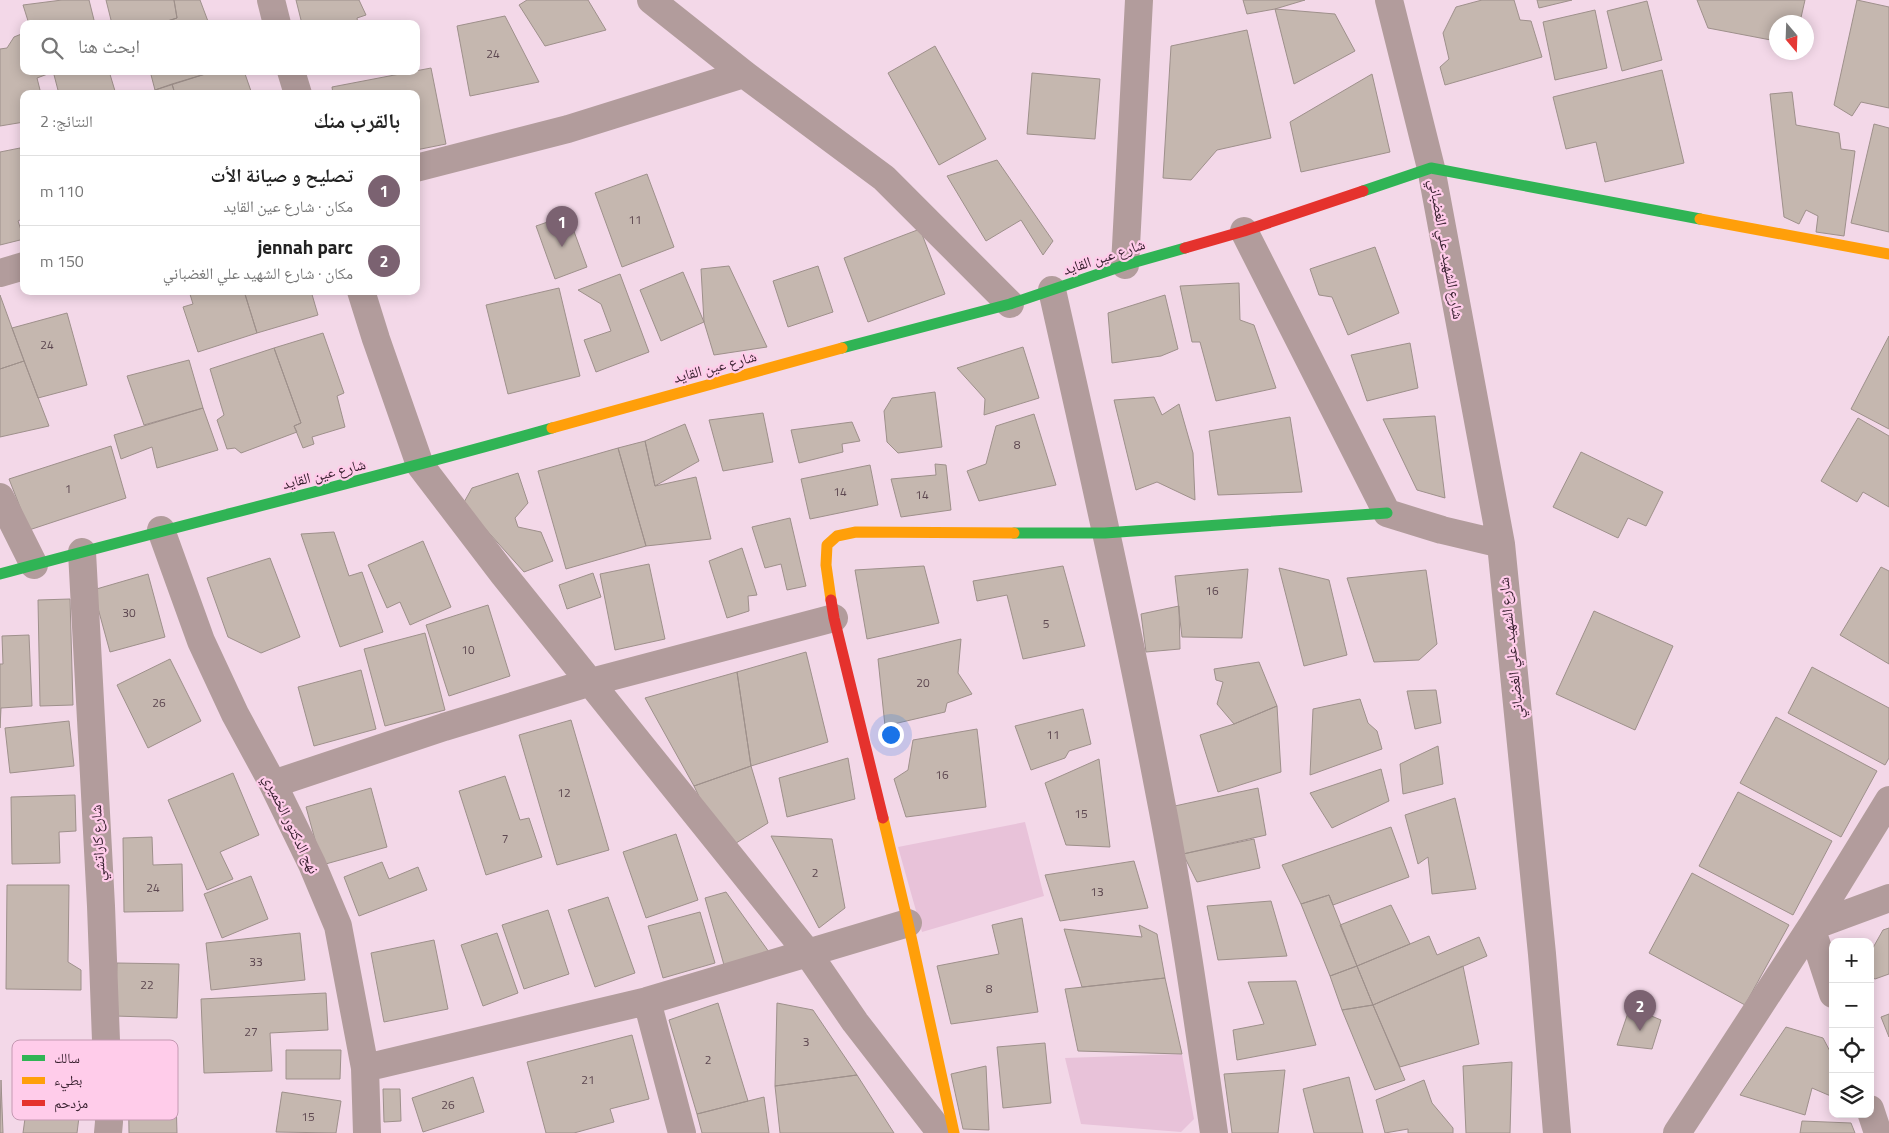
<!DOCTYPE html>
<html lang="ar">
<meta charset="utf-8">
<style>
body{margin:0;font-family:"Titillium Web","Noto Naskh Arabic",sans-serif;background:#f2f2f2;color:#222;direction:rtl}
.controls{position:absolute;right:15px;bottom:15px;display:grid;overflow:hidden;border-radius:10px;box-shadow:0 2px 12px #0003}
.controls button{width:45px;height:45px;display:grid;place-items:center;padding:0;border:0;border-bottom:1px solid #e0e0e0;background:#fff;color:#222;font:25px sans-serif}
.compass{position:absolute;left:1769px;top:15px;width:45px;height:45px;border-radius:50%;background:#fff;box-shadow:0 2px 12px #0003;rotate:161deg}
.you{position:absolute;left:890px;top:734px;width:18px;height:18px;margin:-12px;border:4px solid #fff;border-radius:50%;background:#1a73e8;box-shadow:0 0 0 8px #1a73e833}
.badge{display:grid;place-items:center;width:32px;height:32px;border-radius:50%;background:#7b6271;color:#fff;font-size:16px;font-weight:700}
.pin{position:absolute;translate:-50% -41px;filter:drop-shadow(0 1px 2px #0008)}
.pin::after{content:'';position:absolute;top:26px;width:18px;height:15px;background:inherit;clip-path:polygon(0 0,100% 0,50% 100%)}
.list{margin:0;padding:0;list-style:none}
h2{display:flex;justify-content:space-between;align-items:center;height:65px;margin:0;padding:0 20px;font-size:21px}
h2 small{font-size:16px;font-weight:400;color:#767676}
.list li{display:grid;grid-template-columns:32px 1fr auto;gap:15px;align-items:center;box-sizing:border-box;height:70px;padding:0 20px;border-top:1px solid #e0e0e0}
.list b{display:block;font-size:19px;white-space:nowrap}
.list p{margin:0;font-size:16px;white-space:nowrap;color:#767676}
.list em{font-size:16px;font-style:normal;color:#767676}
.icon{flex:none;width:28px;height:28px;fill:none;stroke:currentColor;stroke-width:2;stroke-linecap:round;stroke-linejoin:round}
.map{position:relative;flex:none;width:1889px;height:1133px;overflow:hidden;direction:ltr}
.search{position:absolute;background:#fff;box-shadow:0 2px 12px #0003;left:20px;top:20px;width:400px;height:55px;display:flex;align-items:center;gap:12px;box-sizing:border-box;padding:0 18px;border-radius:10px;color:#767676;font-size:19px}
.panel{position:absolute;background:#fff;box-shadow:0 2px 12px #0003;left:20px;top:90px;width:400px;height:205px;border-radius:10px;direction:rtl}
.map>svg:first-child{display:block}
.green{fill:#e8c2d9}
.building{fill:#c5b7af;stroke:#9e908b}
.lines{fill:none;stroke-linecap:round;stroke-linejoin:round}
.street{stroke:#b29c9c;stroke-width:28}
.fast{stroke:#30b455;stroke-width:11}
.slow{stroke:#ff9f0a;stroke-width:11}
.jam{stroke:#e5322d;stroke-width:11}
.labels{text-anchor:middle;stroke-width:4.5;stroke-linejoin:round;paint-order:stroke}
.number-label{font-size:12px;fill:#5d4750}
.street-label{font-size:15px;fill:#3a2231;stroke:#ffccea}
.key{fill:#ffccea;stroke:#c499b2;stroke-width:1}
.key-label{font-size:14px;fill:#3a2231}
</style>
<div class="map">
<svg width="1889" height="1133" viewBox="0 0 1889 1133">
<rect width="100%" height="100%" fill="#f3d8e8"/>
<path class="green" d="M1025,822L1044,896L922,932L898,847Z
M1182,1054L1194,1119L1181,1132L1081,1124L1065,1058Z"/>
<path class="building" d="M89,0L95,24H29L23,5L62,0Z
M106,0H174L177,18L158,24H112Z
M174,0H200L209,24H158L177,18Z
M296,0H359L366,15L357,18L358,24H302Z
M527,0H588L606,30L545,46L519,5Z
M1243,0H1305L1275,9L1247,14Z
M1482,0H1514L1520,20L1531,21L1542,57L1445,85L1440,67L1449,59L1443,33L1456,7Z
M1537,0H1572L1539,8Z
M1697,0H1805L1800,22H1776V41L1708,28Z
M1857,0L1889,7V108L1861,102L1852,116L1834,105Z
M1647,1L1662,60L1622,71L1607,11Z
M1275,9L1335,14L1355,51L1294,84Z
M1595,10L1607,68L1555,80L1543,22Z
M505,16L539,82L470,96L457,26Z
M1247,30L1271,138L1217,150L1191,180L1163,178L1171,46Z
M24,33V71L53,72L37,78L41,94H24V110L22,113L24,122L0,126V49L7,48L14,37Z
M935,46L986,139L939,165L888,73Z
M431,68L446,144L416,150V94H333L332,87Z
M1662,70L1684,163L1605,182L1596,142L1566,149L1553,97Z
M53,71H109L115,91L109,94H59Z
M150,71H215L155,90Z
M215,71H244L252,94H175L172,84Z
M1032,73L1100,79L1095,139L1027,134Z
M1372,74L1390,152L1301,172L1290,122Z
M172,84L175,94H147L155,90Z
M1792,92L1796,125L1839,133L1841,149L1855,151L1844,236L1816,232L1818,216L1806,210L1799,224L1784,217L1770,94Z
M1874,124L1889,128V232L1851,223Z
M20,148L24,163V218L18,221L24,239L0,245V152Z
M997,160L1053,241L1043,255L1021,220L986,241L947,176Z
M647,174L674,247L622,267L595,193Z
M568,215L587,267L555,279L536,226Z
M920,229L945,294L868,322L844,258Z
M1375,247L1399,313L1348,335L1332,297L1319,295L1310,269Z
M729,266L767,347L714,355L704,322L701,269Z
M818,266L833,312L788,327L773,281Z
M683,272L704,322L661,341L640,290Z
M620,274L649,352L596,372L584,340L611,331L601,304L578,290Z
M1239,283L1240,320L1254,325L1276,388L1216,401L1200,342H1192L1180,286Z
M559,288L580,376L508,394L486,305Z
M189,291H244L257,333L198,352L183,307L193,304Z
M244,291H311L318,315L257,333Z
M0,295L24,361L0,369Z
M1165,295L1178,349L1161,356L1112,363L1108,313Z
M67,313L87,385L38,398L12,328Z
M323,333L344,393L337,396L345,427L312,437L314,444L303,448L294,426L301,423L274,348Z
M1889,336V429L1851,409Z
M1410,343L1418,388L1367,401L1351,355Z
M1023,347L1039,398L984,415L985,399L957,368Z
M274,348L301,423L294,426L297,432L241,453L235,448L227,449L217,420L224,415L210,369Z
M189,360L203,408L144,425L127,376Z
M24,361L49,426L0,437V369Z
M935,392L942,447L898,453L887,442L884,411L892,398Z
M1154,397L1162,415L1179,404L1193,453L1195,500L1157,482L1136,490L1114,400Z
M203,408L218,450L157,468L152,447L121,459L114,435Z
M763,413L773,462L723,471L709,420Z
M1034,414L1056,485L979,501L967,471L986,464L996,426Z
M1435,416L1445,498L1417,490L1383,419Z
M1290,417L1302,492L1218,495L1209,431Z
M1858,418L1889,436V507L1863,492L1857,502L1821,481Z
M852,422L860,441L842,444L843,452L799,463L791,430Z
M685,424L699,461L655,486L645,441Z
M645,441L655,486L696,477L711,539L646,546L618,448Z
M111,446L126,498L29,530L9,479Z
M618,448L646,546L566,569L538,471Z
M1581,452L1663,492L1646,526L1628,518L1618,538L1553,507Z
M935,464L946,465L951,510L901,517L891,479L936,475Z
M870,465L878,505L810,519L801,479Z
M518,473L528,503L515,518L518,527L541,532L553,561L524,572L463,504L472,488Z
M790,518L806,586L787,590L781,564L765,568L752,527Z
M334,532L349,576L362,572L383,632L340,647L301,534Z
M423,541L451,607L410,625L400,602L387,608L368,565Z
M742,548L757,595L748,596L749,611L727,618L709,561Z
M270,558L300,637L261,653L228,637L207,578Z
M649,564L665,639L615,650L600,574Z
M924,566L939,623L867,639L855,570Z
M1063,566L1085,646L1023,659L1007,595L977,601L973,581Z
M1881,567L1889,571V664L1840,635Z
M1279,568L1329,580L1347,655L1304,666Z
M1248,569L1242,638L1182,637L1175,576Z
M1426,570L1437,644L1419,660L1374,662L1347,578Z
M593,573L601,597L567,609L559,585Z
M148,574L165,637L110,652L93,590Z
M70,599L73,705L40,706L38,600Z
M488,605L510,676L449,696L426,625Z
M1179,606L1180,649L1146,652L1141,614Z
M1594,611L1673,646L1635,730L1556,694Z
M425,633L445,710L385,726L364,649Z
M29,635L32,706L1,708L0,728V664H3L2,636Z
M961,639L958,673L972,694L947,703L945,712L885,726L878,659Z
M806,652L828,742L751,766L737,672Z
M170,659L201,721L148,748L117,685Z
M1259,662L1277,706L1234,724L1217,704L1223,682L1216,680L1214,669Z
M1812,667L1889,708V758L1885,765L1788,713Z
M361,670L376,729L314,746L298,687Z
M737,672L751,766L694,786L645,698Z
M1436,690L1441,723L1415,729L1407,691Z
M1360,699L1368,723L1377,731L1382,749L1310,775L1313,709Z
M1277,706L1281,772L1218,792L1200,735L1234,724Z
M1083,709L1091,744L1069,751L1065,758L1031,770L1015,726Z
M1776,717L1877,771L1841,837L1740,783Z
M571,720L609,850L557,865L519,735Z
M69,721L74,766L10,773L5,728Z
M977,729L986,807L906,817L894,779L908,770L913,740Z
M1438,746L1443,784L1403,794L1400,764Z
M848,758L855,799L787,817L779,778Z
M1099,759L1110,847L1066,845L1045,783Z
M751,766L768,823L725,850L694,786Z
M1381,769L1389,801L1332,828L1310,793Z
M233,773L259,835L220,852L233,879L207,890L168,800Z
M505,776L520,820L529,818L542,857L486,875L459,791Z
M371,788L387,847L322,865L306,807Z
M1258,788L1266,835L1183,854L1170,807Z
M1738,792L1832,841L1793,915L1699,866Z
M75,795L76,831L59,832L60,863L12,864L11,797Z
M1455,798L1476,889L1432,894L1428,857L1418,864L1405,815Z
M1391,827L1409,877L1333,905L1329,895L1301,904L1282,865Z
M676,834L698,900L646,918L623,852Z
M771,836L832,839L845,908L819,928Z
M152,837L153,865L182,864L183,911L124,912L123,838Z
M1254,839L1260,868L1197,882L1183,854Z
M1134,861L1148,908L1060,921L1045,875Z
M382,862L389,879L418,867L427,890L359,916L344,877Z
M1692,873L1789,925L1745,1005L1649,953Z
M251,876L268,919L222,938L204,894Z
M7,885H69L68,962L81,970V990L6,989Z
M726,892L769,952L724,965L705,898Z
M1329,895L1357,966L1330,976L1301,904Z
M608,897L635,973L595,987L568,910Z
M1271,901L1287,956L1218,960L1207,906Z
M1391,905L1410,944L1357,966L1340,925Z
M548,910L569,974L524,989L502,925Z
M700,912L715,963L663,978L648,926Z
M1022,918L1038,1012L951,1024L937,966L999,954L992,925Z
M1139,925L1157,934L1165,978L1082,987L1064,929L1142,937Z
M1889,928V974L1875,979L1870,976V953L1883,930Z
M300,933L305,980L211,990L206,943Z
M497,933L518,993L483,1006L461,945Z
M1429,936L1437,955L1479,937L1487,956L1373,1005L1357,966Z
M434,940L448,1009L384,1022L371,953Z
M117,963L179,964L177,1018L115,1016Z
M1357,966L1373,1005L1342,1010L1330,976Z
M1463,966L1479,1044L1400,1067L1373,1005Z
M1165,978L1182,1054L1078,1051L1065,989Z
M1296,981L1316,1045L1237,1060L1233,1030L1264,1024L1248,982Z
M326,993L328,1030L270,1033L272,1071L204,1073L201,999Z
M718,1003L748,1101L697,1114L669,1020Z
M777,1003L813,1010L857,1075L775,1086Z
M1373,1005L1405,1080L1375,1090L1342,1010Z
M1630,1007L1661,1020L1652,1049L1617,1045Z
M1889,1014V1037L1881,1017Z
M1786,1027L1823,1038L1833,1057V1097L1812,1088L1805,1115L1740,1095Z
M632,1035L649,1099L610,1109L614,1122L574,1133H546L527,1062Z
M1045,1043L1051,1103L1003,1108L997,1047Z
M286,1050H341L340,1079H286Z
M1512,1062L1510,1133H1466L1463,1066Z
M175,1064L177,1133H129L128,1066Z
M986,1066L989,1130L963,1129L951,1074Z
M1285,1070L1278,1133H1232L1224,1074Z
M857,1075L894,1133H780L775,1086Z
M473,1077L484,1112L423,1132L412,1098Z
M1349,1077L1363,1133H1314L1303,1089Z
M1,1080L3,1133H0Z
M1424,1080L1432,1103L1453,1128V1133H1408V1129L1385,1133L1376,1100Z
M383,1089H400L401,1121L384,1122Z
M282,1092L341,1101L336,1133L276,1132Z
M764,1097L769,1133H702L697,1114Z
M26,1111L79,1117L77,1133H23Z
M1802,1121L1851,1123L1855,1133H1800Z"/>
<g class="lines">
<path class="street" d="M271,0L277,24
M651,0L744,74L884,178L1010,304
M1389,0L1431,168L1501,544L1542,954L1557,1133
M291,71L298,94
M416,168L568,129L744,74
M1244,231L1387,513L1442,530L1501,544
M1125,265L1139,0
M0,273L24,266
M1052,290C1090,458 1128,627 1160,796C1182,908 1198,1021 1214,1133
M361,291L376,339L420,465L504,575L807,952L855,1022L941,1133
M0,497L34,565
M161,530L201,641L235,714L273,784L312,864L338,926L365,1068L367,1133
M82,552L101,906L109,1122L108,1133
M273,784L444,727L591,682L834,618
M1833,994L1811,927L1889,898
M647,1001L682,1133
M365,1068L647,1001L908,923
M1870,1109L1878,1133
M1677,1133L1811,927L1889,800"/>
<path class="fast" d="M1363,191L1431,168L1700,219
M842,348L1010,304L1125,265L1185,248
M1014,533H1105L1387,513
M0,574C184,524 369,480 552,428"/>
<path class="slow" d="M1700,219L1889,254
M552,428L842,348
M831,600L826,565L827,545L837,536L856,532L1014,533
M883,818L908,923L954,1133"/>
<path class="jam" d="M1185,248L1244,231L1363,191
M831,600L834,618L883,818"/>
</g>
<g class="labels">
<g class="number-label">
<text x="493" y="58">24</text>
<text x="635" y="224">11</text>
<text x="47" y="349">24</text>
<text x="1017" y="449">8</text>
<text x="68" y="493">1</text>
<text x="840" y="496">14</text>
<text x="922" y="499">14</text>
<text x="1212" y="595">16</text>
<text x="129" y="617">30</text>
<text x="1046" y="628">5</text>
<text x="468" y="654">10</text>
<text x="923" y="687">20</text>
<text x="159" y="707">26</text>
<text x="1053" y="739">11</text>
<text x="942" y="779">16</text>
<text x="564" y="797">12</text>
<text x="1081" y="818">15</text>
<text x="505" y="843">7</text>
<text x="815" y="877">2</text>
<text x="153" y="892">24</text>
<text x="1097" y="896">13</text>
<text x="256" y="966">33</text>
<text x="147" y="989">22</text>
<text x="989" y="993">8</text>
<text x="251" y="1036">27</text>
<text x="806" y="1046">3</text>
<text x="708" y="1064">2</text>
<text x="588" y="1084">21</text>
<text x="448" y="1109">26</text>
<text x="308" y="1121">15</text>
</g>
<g class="street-label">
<text transform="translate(1446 249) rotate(80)" y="5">شارع الشهيد علي الغضباني</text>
<text transform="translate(1104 257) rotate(-18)" y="5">شارع عين القايد</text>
<text transform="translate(715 367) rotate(-15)" y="5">شارع عين القايد</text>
<text transform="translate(324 474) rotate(-14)" y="5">شارع عين القايد</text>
<text transform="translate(1511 648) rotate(-96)" y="5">شارع الشهيد علي الغضباني</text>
<text transform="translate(291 824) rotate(64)" y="5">نهج الدكتور الخميري</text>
<text transform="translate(98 843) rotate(-93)" y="5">شارع كاراتشي</text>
</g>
</g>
<rect x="12" y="1040" width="166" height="80" rx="8" class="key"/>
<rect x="22" y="1055" width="23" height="6" fill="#30b455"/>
<rect x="22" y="1077" width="23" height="7" fill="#ff9f0a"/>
<rect x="22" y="1100" width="23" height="6" fill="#e5322d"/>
<g class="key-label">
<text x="54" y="1063">سالك</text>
<text x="54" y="1085">بطيء</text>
<text x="54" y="1108">مزدحم</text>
</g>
</svg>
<div class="controls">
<button>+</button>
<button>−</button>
<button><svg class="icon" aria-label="locate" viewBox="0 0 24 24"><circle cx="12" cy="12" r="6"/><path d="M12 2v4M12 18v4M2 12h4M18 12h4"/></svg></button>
<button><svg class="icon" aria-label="layers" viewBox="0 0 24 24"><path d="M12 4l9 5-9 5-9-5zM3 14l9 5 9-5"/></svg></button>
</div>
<svg class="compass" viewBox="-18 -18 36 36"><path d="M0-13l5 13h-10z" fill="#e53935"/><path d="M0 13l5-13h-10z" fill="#767676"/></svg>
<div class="you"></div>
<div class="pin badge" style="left:562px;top:247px">1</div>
<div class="pin badge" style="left:1640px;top:1031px">2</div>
<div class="search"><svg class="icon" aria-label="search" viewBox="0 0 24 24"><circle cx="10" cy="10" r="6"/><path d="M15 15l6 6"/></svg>ابحث هنا</div>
<section class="panel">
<h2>بالقرب منك<small>النتائج: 2</small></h2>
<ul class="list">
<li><span class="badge">1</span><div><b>تصليح و صيانة الأت</b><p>مكان · شارع عين القايد</p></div><em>110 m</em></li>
<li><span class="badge">2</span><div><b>jennah parc</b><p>مكان · شارع الشهيد علي الغضباني</p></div><em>150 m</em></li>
</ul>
</section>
</div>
